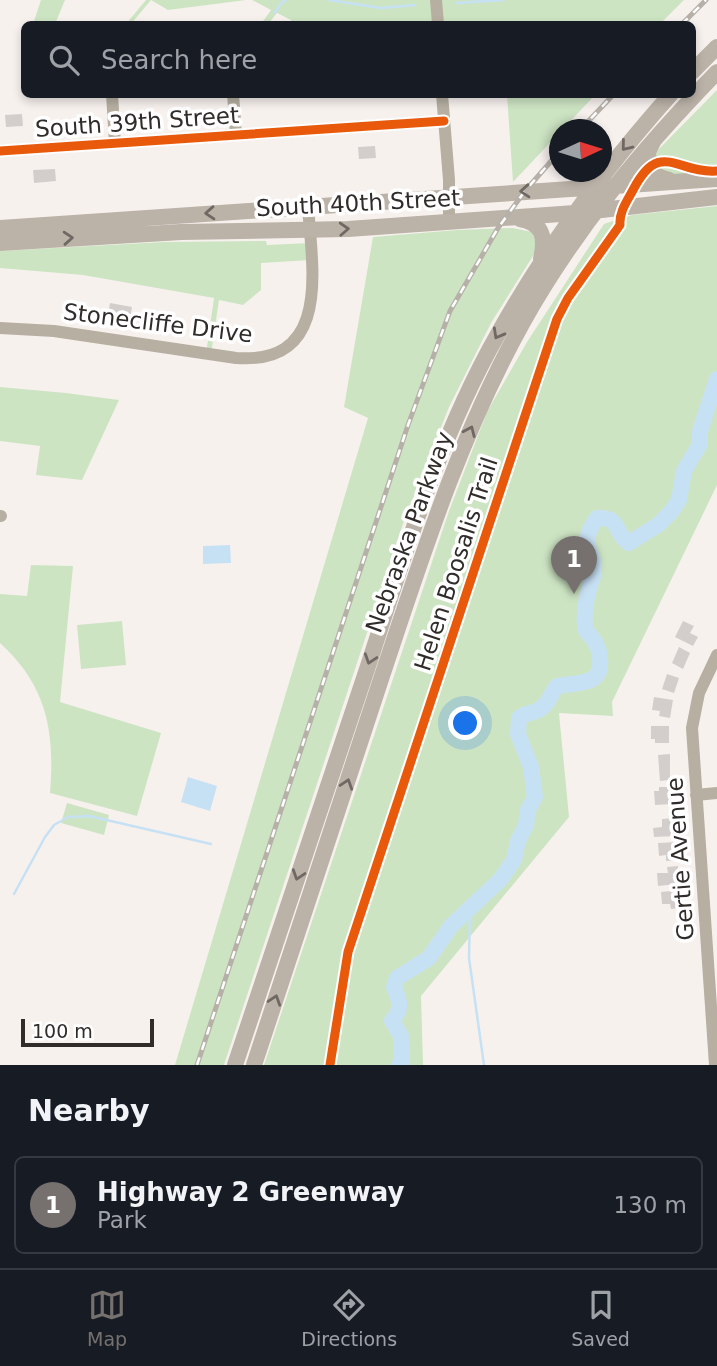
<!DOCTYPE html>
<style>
body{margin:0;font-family:"DejaVu Sans",sans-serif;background:#242831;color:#f1f3f6}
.compass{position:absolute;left:549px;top:119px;width:63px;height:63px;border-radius:50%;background:#171b24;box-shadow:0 4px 10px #0003;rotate:86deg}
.scale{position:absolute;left:21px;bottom:18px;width:133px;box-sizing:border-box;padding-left:7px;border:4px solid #302c2a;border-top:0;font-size:19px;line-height:24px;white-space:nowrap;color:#302c2a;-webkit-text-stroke:5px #fff;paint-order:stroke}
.you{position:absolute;left:466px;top:724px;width:24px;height:24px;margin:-18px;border:5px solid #fff;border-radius:50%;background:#1a73e8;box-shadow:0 0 0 10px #1a73e833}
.badge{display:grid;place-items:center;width:46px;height:46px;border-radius:50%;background:#76716f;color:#fff;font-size:23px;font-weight:700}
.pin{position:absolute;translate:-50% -58px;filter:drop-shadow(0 2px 4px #0008)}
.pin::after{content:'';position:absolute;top:37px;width:24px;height:21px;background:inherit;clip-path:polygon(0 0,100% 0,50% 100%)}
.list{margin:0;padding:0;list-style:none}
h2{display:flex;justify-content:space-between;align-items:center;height:91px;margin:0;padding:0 28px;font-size:30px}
h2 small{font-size:23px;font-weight:400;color:#9ea1a6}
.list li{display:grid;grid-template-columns:46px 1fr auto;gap:21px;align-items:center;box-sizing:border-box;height:98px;margin:0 14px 14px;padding:0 14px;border:2px solid #363941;border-radius:10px}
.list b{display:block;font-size:26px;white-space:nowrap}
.list p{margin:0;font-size:23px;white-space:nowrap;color:#9ea1a6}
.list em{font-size:23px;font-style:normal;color:#9ea1a6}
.icon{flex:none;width:38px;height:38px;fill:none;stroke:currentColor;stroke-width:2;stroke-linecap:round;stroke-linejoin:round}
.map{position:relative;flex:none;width:717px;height:1065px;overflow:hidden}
.search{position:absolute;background:#171b24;box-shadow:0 4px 10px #0003;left:21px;right:21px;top:21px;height:77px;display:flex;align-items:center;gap:18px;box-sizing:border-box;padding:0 24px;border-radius:10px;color:#9ea1a6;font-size:26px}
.sheet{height:203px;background:#171b24}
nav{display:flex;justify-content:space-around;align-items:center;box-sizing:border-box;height:98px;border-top:2px solid #363941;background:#171b24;font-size:19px;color:#9ea1a6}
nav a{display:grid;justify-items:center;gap:4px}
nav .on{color:#76716f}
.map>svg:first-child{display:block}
.green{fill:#cde4c3}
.water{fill:#c7e1f4}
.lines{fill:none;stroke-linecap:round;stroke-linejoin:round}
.stream{stroke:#c7e1f4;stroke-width:2.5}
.river{stroke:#c7e1f4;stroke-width:16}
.building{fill:#d3cecc}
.minor{stroke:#b6afa2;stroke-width:12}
.major{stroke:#bbb2a8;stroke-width:16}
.rail-casing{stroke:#b6b0a9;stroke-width:5}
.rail{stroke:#fff;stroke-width:2.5;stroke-dasharray:8;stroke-linecap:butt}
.cycleway-casing{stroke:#fff;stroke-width:13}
.cycleway{stroke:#e8590c;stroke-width:9}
.oneway{stroke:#6f6863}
.labels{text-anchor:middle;stroke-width:7;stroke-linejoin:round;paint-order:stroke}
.street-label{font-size:23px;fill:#302c2a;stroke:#fff}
</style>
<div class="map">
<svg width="717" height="1065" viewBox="0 0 717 1065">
<rect width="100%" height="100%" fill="#f7f1ee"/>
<path class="green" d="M41,0H65L55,24H33Z
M146,0H246L168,10L151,0L131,24H126Z
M252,0H684L660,24H292L291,20L277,13L268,24H261L271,10Z
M717,90V172L673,176L662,173L652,156Z
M507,95V94L595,95L513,182Z
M717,206V485L612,702L613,716L559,713L569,817L421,996L423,1065H264L449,511L487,412L527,342L604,224L632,215Z
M513,228L532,232L538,248L491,323L449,407L403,524L224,1065H175L368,418L344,407L373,237L457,230Z
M266,241L267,245L310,243L311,260L261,263V290L243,305L219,300L211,354H206L214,298L83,275L0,268V251L164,242Z
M0,387L66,393L119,400L82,480L36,475L40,446L0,441Z
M31,565L73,566L60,702L161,733L137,816L50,793C55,731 47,686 0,643V594L27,596Z
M122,621L126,665L81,669L77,625Z
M67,803L109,815L104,835L61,823Z"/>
<path class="water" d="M230,545L231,563L203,564V546Z
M188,777L217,786L210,811L181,802Z"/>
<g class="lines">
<path class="stream" d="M329,0L381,8L415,5
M456,3L504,0
M275,13L281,3L286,0
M14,894L45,837L54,825L68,817L89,816L211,844
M470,908L469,958L484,1065"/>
<path class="river" d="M399,1065L402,1061L401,1036L392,1021C403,1008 400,1002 394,987L397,978L429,958L451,926L500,880L514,860L518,841L526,825L528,810L535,797L531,767L518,734L519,718C526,712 533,714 540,709C549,704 551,693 557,686C576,682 603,687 600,659C600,653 597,644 593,639C589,633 585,633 585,626C584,615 586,600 589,589C590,584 593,578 594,573C596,548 576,548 597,518C623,517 612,533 629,543L658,525L671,512L679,500L684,471L700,444V431L717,379"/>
</g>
<path class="building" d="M22,114L23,126L6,127L5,115Z
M375,146L376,158L359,159L358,147Z
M55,169L56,181L34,183L33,170Z
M110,303L132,307L130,319L108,315Z
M683,621L694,626L690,633L698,637L693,646L675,637Z
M679,647L690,653L683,669L672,663Z
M667,674L679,678L674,693L662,689Z
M654,697L673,700L670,718L659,716L660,711L652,710Z
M651,726H669V743H655V739H651Z
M670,754V780L660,781L658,755Z
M659,787H671L672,804L655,805L654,791H659Z
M675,818L676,836L654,837L653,828L662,827V819Z
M677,842L678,860L666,861V855L659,856L658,843Z
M678,866L677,884L658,886L657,873H668L667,867Z
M680,890L682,908L671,909L670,904H662L661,892Z"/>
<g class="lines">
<path class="minor" d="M436,0L438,24
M112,94L115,143
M233,94L236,135
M442,94L449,180V223
M0,151L444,121
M0,328L54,331L236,358C332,365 312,268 308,206
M0,516H1
M696,795L717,793
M715,1065L692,728L699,693L717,655"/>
<path class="major" d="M692,72L717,47
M653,142L648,152L649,166L659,177L669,180
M520,219C543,223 546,238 541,259
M0,228L717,179
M0,243L181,232L348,229L575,213L717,197
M235,1065C280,930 325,795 370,660C406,550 440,436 498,334C546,248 605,168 671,94
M254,1065C297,934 340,804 383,673C423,553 461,433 523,322C575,229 643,148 717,72"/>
<g class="rail-casing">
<path id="rail" d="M682,24L706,0
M580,130L614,94
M197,1065L408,425L450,311L498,228L525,191L560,151"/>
</g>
<use href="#rail" class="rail"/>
<g class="cycleway-casing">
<path id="cycleway" d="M0,151L444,121
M330,1065L348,952L557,319L568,298L620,225C619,212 627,201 633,190C660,138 677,174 717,171"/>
</g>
<use href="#cycleway" class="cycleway"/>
</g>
<defs><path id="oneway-chevron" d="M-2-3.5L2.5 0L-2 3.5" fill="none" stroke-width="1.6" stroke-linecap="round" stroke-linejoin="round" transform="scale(1.75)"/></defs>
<g class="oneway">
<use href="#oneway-chevron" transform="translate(626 146) rotate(129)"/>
<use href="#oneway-chevron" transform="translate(525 191) rotate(176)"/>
<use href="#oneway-chevron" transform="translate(210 213) rotate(176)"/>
<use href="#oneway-chevron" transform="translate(344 229) rotate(-3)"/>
<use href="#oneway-chevron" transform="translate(68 238) rotate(-4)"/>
<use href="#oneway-chevron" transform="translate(498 334) rotate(119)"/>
<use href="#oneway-chevron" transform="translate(470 431) rotate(-66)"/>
<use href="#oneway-chevron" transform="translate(370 659) rotate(108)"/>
<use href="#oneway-chevron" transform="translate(347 784) rotate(-72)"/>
<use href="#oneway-chevron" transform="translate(298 875) rotate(108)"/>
<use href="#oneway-chevron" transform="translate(275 1000) rotate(-72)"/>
</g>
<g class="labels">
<g class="street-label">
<text transform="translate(137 122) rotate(-4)" y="8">South 39th Street</text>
<text transform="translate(358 203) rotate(-3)" y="8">South 40th Street</text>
<text transform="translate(158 323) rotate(7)" y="8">Stonecliffe Drive</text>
<text transform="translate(409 532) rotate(-70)" y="8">Nebraska Parkway</text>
<text transform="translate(456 564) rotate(-72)" y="8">Helen Boosalis Trail</text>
<text transform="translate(680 859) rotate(-94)" y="8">Gertie Avenue</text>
</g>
</g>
</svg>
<svg class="compass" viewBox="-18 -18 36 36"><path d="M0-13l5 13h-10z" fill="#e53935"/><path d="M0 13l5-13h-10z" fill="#9ea1a6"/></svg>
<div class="scale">100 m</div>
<div class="you"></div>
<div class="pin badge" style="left:574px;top:594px">1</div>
<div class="search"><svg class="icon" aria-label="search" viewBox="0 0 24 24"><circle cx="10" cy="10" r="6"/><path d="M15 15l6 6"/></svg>Search here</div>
</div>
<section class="sheet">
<h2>Nearby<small></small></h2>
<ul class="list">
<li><span class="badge">1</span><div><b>Highway 2 Greenway</b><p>Park</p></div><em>130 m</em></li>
</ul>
</section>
<nav>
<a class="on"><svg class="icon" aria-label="map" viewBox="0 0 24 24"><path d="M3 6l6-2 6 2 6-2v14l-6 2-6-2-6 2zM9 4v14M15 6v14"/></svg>Map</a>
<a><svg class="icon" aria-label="directions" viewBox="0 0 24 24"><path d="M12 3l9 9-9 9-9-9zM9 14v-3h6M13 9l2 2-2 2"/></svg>Directions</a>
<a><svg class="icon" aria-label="saved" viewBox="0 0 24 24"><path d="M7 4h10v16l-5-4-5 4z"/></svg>Saved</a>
</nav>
